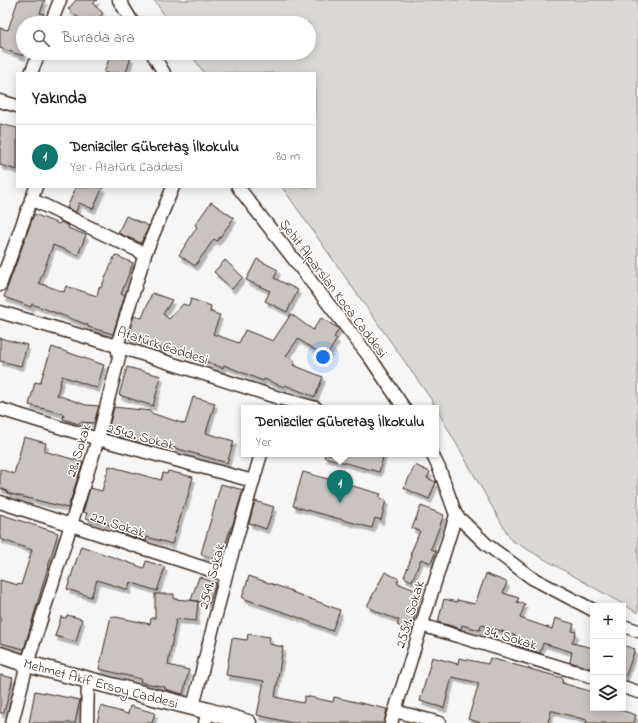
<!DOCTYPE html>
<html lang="tr">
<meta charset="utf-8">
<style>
body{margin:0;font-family:"Indie Flower",sans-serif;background:#f6f6f6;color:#222}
.controls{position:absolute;right:12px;bottom:12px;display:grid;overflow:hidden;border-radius:0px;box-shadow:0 2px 10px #0003}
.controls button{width:36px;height:36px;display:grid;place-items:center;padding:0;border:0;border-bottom:1px solid #e0e0e0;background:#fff;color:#222;font:20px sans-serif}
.you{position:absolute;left:323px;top:357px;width:14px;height:14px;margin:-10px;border:3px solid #fff;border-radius:50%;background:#1a73e8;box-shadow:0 0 0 6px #1a73e833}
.badge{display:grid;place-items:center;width:26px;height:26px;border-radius:50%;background:#0f766e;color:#fff;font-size:13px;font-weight:700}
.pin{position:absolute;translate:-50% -33px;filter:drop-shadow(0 1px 2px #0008)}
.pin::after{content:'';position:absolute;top:21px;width:14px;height:12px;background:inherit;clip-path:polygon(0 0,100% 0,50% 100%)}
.popup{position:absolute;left:241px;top:405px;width:198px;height:52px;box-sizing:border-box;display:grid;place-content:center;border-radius:0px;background:#fff;filter:drop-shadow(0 1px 3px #0005);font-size:13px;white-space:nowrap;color:#767676}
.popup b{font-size:15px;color:#222}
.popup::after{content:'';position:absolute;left:50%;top:100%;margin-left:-8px;border:8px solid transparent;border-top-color:#fff}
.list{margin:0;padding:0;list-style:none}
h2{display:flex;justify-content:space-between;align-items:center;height:52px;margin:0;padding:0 16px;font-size:17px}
h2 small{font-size:13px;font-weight:400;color:#767676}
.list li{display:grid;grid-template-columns:26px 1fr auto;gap:12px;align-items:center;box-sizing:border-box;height:64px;padding:0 16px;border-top:1px solid #e0e0e0}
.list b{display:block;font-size:15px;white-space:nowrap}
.list p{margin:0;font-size:13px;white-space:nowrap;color:#767676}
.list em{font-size:13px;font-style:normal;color:#767676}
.icon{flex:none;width:22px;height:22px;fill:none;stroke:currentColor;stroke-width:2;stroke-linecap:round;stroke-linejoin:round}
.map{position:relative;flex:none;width:638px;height:723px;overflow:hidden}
.search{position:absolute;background:#fff;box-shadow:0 2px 10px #0003;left:16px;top:16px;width:300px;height:44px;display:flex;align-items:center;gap:10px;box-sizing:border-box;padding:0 14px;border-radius:22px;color:#767676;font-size:15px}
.panel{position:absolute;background:#fff;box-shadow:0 2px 10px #0003;left:16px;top:72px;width:300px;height:116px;border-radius:0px}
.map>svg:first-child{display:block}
.green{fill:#dbd9d6;stroke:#8b827a}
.building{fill:#c9c3c1;stroke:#3b2a1e;filter:url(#shadow)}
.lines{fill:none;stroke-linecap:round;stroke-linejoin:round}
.minor-casing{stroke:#3b2a1e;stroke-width:15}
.tertiary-casing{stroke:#3b2a1e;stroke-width:19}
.minor{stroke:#fff;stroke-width:12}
.tertiary{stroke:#fff;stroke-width:16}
.labels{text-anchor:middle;stroke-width:3;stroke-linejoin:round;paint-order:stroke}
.street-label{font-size:14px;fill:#3b2a1e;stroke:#fff}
</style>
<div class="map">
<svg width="638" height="723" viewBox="0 0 638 723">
<defs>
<filter id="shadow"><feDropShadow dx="2.5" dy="4.5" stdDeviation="0" flood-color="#0004"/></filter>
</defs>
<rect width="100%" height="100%" fill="#f7f6f6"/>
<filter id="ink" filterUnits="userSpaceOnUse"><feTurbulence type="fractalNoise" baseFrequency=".025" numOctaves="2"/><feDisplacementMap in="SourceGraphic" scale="8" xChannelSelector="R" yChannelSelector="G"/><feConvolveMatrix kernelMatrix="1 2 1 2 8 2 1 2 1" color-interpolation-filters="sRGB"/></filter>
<g filter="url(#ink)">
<path class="green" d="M154,0H638V613L511,540L431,399L282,187H315V73H204L190,53H309V23H170Z"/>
<path class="building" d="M18,0H45L40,13L44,14L41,23H23V56L0,48V28L8,30Z
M76,0H97L93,4L103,13L95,23H85L68,9Z
M111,53H118L131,57L126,73H104Z
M0,124L17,128V170L0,165Z
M76,187H103L93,209L79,203L76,212L67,208Z
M211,202L234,218L217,241L214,239L195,266L179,255L197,227L195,225Z
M34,214L59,224L61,222L69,226L68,228L86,235L78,255L53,245L39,283L64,292L66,286L97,296L99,287L101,288L115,255L133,263L121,294L125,295L113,334L88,327V325L32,304L31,307L4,297Z
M126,216L149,226L141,243L118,233Z
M257,259L278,270L274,278L298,290L287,312L265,301L270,291L246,280Z
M225,260L243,277L232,289L214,272Z
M152,293L172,300L163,314L169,319L183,304L189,306L191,299L211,306L210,312L220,315L213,334L239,343L245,330L273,341L291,314L313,330L321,318L338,328L339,329L334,337L337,339L326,357L298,339L286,356L295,361L293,365L323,377L315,397L285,385L284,387L264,379L263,381L224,365L223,368L165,346L164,350L127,338L134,316L142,318Z
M0,338L27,345L21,366L0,361Z
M52,347L104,365L97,388L62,376L57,395L86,405L99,406L94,423L80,422L79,424L63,419L64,414L29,405L35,382L40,383Z
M127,367L161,376L153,406L119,395Z
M193,397L215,403L206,433L234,441L227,463L168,446L167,450L107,434L114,407L151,411V413L185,424Z
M24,437L46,443L44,451L83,462L68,508L7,493L8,491L0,488V469L14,474Z
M325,454H384L379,472L324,457Z
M415,465L430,472L427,478L436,482L429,499L404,488Z
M109,466L161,480L163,473L167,474L168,471L193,477L185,506L184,505L172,544L147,537L146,541L116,531L117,527L86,518L87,513L83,512L90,488L102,491Z
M303,472L381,494L379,498L386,500L381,520L375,518L372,528L293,506Z
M221,484L243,490L232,527H231L220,561L201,554Z
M255,501L274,507L266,529L249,523Z
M421,506L444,515L431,549L436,551L431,563L421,559L412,581L404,577L412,556L410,555L420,531L412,528Z
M0,514L58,533L24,649L0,643V580L18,585L19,584L21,585L32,550L0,539Z
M81,546L144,568L146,561L165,567L157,591L130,582L128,590L97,580L91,597L67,589Z
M385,572L399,579L397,583L420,592L415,605L418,607L410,630L397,625L399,620L380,613L367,606Z
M486,574L507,582L503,593L519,598L517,602L525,604L520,618L552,629L555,618L574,624L572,631L576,632L572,643L593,648V669L570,662L572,652L543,643L540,653L515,645L517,640L515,639L516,636L489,627L481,625L480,630L462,625L461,629L438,622L444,599L457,602V600L475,604Z
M249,576L292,591V592L340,610L332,631L292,615L242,598Z
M199,577L216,583L209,604L191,600Z
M155,594H174V599L198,601L196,621L176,619L168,665L189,670L183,694L165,689V687L140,682L141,679L99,669L111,616L150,624L151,618H155Z
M67,615L82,619L76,642L55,636L61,617L66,618Z
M248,634L270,637L269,644L283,647L275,697L303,703L305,696L333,702L334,697L387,709L384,723H292L257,715L264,681L226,675L232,638L247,640Z
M623,645L635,649L625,678H623Z
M432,657L458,664L459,658L488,664L490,658L563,678L562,683L593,692V708H614L636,715L634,723H586L587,720L553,711H551L548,723H481L468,719L479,683L452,677L444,708L420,701Z
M0,675L13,678L4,713H0Z
M35,691L80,700L75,723H29Z
M101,706L128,714L130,706L155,713L152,723H97Z"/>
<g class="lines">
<g class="minor-casing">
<path id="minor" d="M119,0L133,23
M51,23L60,0
M152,53L164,73
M31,73L39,53
M0,101L17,106
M238,187L371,359L404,408
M31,199L145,254
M0,285L36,187
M0,312L117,346L279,398L316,408
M0,409L98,439L253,481
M432,454L439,468L456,515L486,544L532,578L593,610
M0,502L226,575
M421,625L593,677
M623,626L638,631
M623,687L638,692
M193,707L226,575L261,454
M395,711L440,723
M12,723L27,664L98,439L119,357L117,346L145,254L173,187
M87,723L88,680
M205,723L208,711
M391,723L456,515"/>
</g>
<g class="tertiary-casing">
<path id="tertiary" d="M0,655L27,664L208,711L248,723"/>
</g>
<use href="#minor" class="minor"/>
<use href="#tertiary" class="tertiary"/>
</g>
</g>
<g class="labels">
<g class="street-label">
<text transform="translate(334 288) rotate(53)" y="5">Şehit Alparslan Koca Caddesi</text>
<text transform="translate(163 345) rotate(18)" y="5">Atatürk Caddesi</text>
<text transform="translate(141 436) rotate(15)" y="5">2542. Sokak</text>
<text transform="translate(78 450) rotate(-73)" y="5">28. Sokak</text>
<text transform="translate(118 524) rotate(18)" y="5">22. Sokak</text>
<text transform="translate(211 576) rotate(-75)" y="5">2549. Sokak</text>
<text transform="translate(409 614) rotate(-73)" y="5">2551. Sokak</text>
<text transform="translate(511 637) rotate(17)" y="5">34. Sokak</text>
<text transform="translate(101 683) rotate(15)" y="5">Mehmet Akif Ersoy Caddesi</text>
</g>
</g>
</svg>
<div class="controls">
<button>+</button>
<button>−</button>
<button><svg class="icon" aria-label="layers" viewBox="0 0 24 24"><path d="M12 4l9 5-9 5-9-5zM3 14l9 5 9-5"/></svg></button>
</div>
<div class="you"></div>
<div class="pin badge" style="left:340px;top:503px">1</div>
<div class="popup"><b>Denizciler Gübretaş İlkokulu</b>Yer</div>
<div class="search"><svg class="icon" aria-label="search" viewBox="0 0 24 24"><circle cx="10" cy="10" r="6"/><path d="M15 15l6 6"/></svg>Burada ara</div>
<section class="panel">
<h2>Yakında<small></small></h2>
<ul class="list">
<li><span class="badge">1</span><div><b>Denizciler Gübretaş İlkokulu</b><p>Yer · Atatürk Caddesi</p></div><em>80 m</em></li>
</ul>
</section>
</div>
